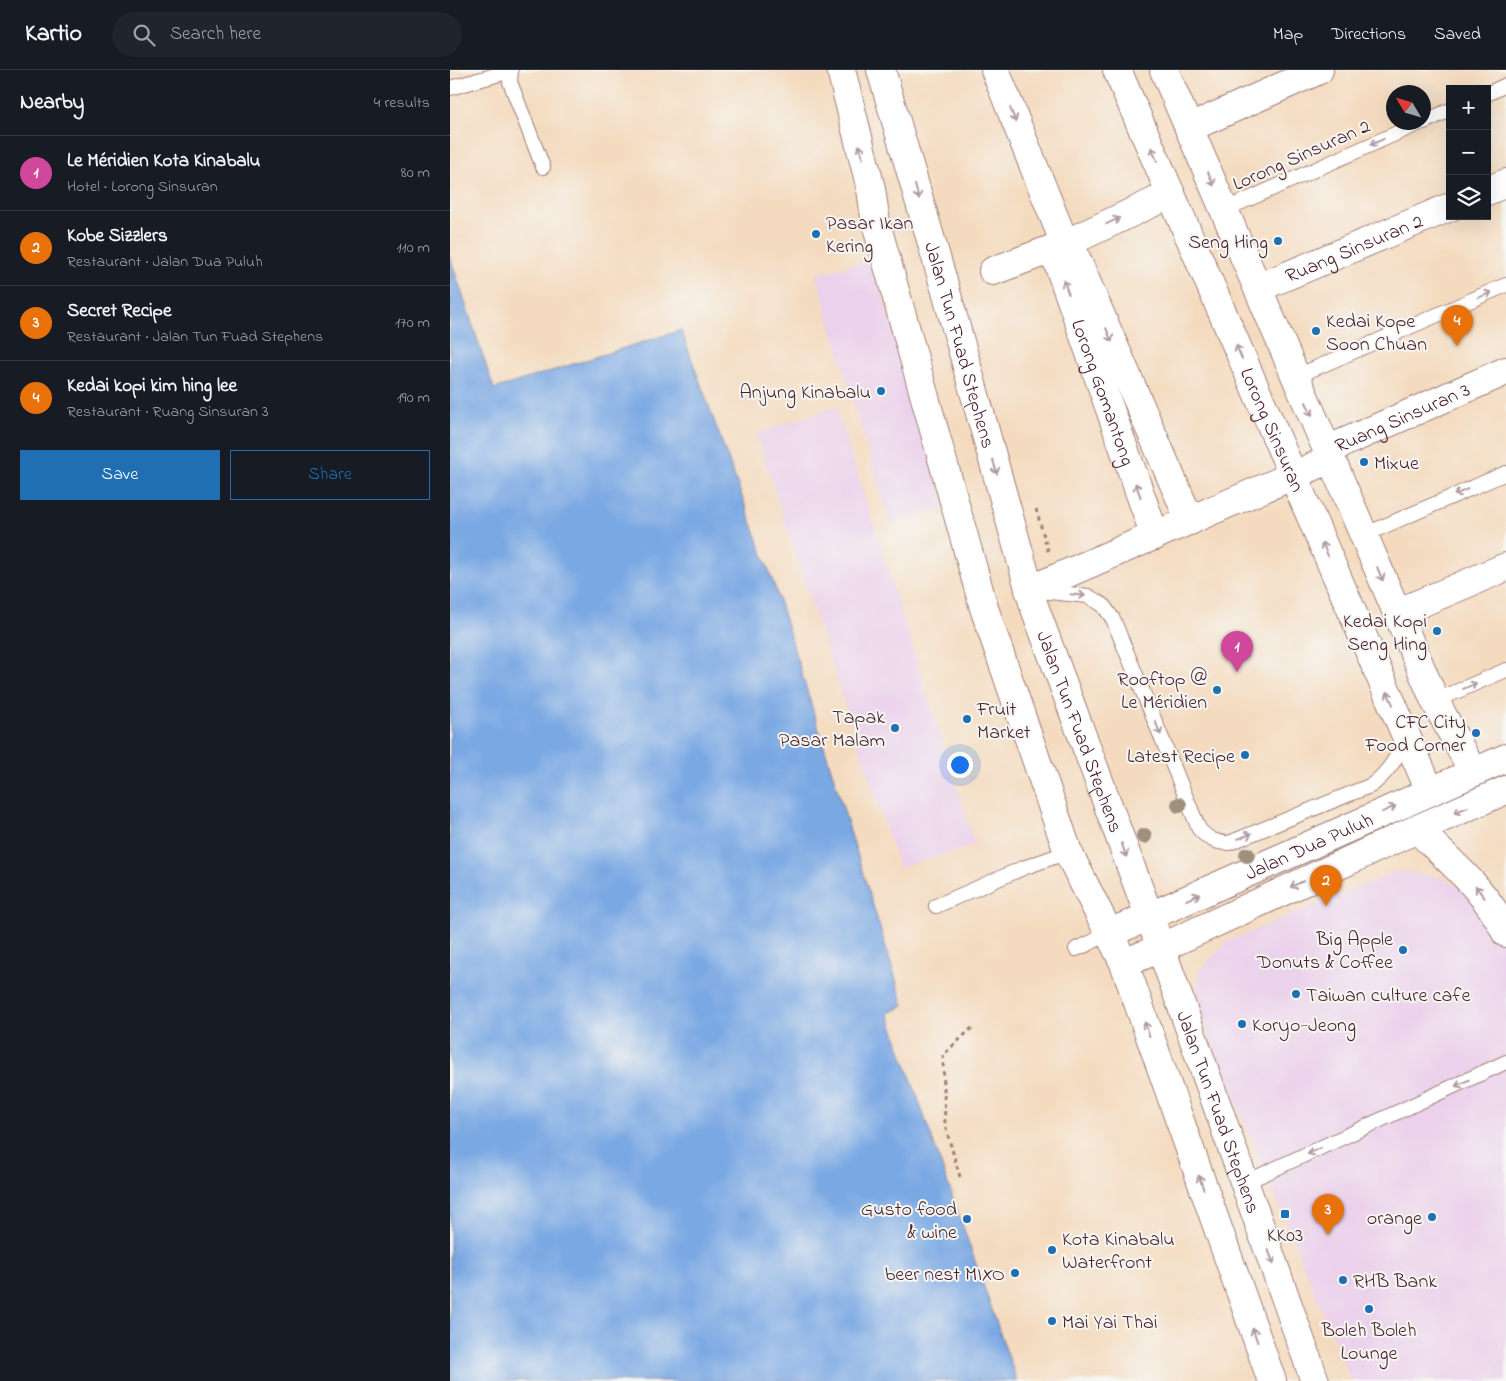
<!DOCTYPE html>
<meta charset="utf-8">
<style>
body{margin:0;font-family:"Indie Flower",sans-serif;background:#20242c;color:#f1f3f6}
.controls{position:absolute;right:15px;top:15px;display:grid;overflow:hidden;border-radius:0px;box-shadow:0 5px 20px #0002}
.controls button{width:45px;height:45px;display:grid;place-items:center;padding:0;border:0;border-bottom:1px solid #363941;background:#171b24;color:#f1f3f6;font:25px sans-serif}
.compass{position:absolute;left:936px;top:15px;width:45px;height:45px;border-radius:50%;background:#171b24;box-shadow:0 5px 20px #0002;rotate:308deg}
.you{position:absolute;left:509px;top:694px;width:18px;height:18px;margin:-12px;border:4px solid #fff;border-radius:50%;background:#1a73e8;box-shadow:0 0 0 8px #1a73e833}
.badge{display:grid;place-items:center;width:32px;height:32px;border-radius:50%;background:#1f6fb2;color:#fff;font-size:16px;font-weight:700}
.pin{position:absolute;translate:-50% -41px;filter:drop-shadow(0 1px 2px #0008)}
.pin::after{content:'';position:absolute;top:26px;width:18px;height:15px;background:inherit;clip-path:polygon(0 0,100% 0,50% 100%)}
.list{margin:0;padding:0;list-style:none}
h2{display:flex;justify-content:space-between;align-items:center;height:65px;margin:0;padding:0 20px;font-size:21px}
h2 small{font-size:16px;font-weight:400;color:#9ea1a6}
.list li{display:grid;grid-template-columns:32px 1fr auto;gap:15px;align-items:center;box-sizing:border-box;height:75px;padding:0 20px;border-top:1px solid #363941}
.list b{display:block;font-size:19px;white-space:nowrap}
.list p{margin:0;font-size:16px;white-space:nowrap;color:#9ea1a6}
.list em{font-size:16px;font-style:normal;color:#9ea1a6}
.actions{display:flex;gap:10px;padding:15px 20px}
.actions a{flex:1;padding:11px 0;border:1px solid #1f6fb2;border-radius:0px;text-align:center;font-size:18px;color:#1f6fb2}
.actions .main{background:#1f6fb2;color:#fff}
.icon{flex:none;width:28px;height:28px;fill:none;stroke:currentColor;stroke-width:2;stroke-linecap:round;stroke-linejoin:round}
.map{position:relative;flex:none;width:1056px;height:1311px;overflow:hidden}
header{display:flex;align-items:center;gap:30px;box-sizing:border-box;height:70px;padding:0 25px;background:#171b24;border-bottom:1px solid #363941}
header strong{font-size:24px}
nav{display:flex;gap:28px;margin-inline-start:auto;font-size:18px}
.search{width:350px;height:45px;background:#20242c;display:flex;align-items:center;gap:12px;box-sizing:border-box;padding:0 18px;border-radius:28px;color:#9ea1a6;font-size:19px}
main{display:flex}
aside{flex:1;background:#171b24}
.map>svg:first-child{display:block}
.built{fill:#ebd1eb}
.water{fill:#7aa8e3;stroke:#626487}
.lines{fill:none;stroke-linecap:round;stroke-linejoin:round}
.lane-casing{stroke:#9f7d75;stroke-width:16}
.street-casing{stroke:#9f7d75;stroke-width:30}
.secondary-casing{stroke:#9f7d75;stroke-width:30}
.primary-casing{stroke:#9f7d75;stroke-width:30}
.path{stroke:#9f7d75;stroke-width:3;stroke-dasharray:4 4;stroke-linecap:butt}
.lane{stroke:#fff;stroke-width:14}
.street{stroke:#fff;stroke-width:28}
.secondary{stroke:#fff;stroke-width:28}
.primary{stroke:#fff;stroke-width:28}
.tree{fill:#9f907e}
.oneway{stroke:#ae9aa0}
.poi-dot{fill:#1f6fb2;stroke:#f6f6f2;stroke-width:2}
.labels{text-anchor:middle;stroke-width:4;stroke-linejoin:round;paint-order:stroke}
.street-label{font-size:20px;fill:#4a1f2b;stroke:#f6f6f2}
.poi-label{font-size:20px;fill:#4a1f2b;stroke:#f6f6f2;text-anchor:end}
</style>
<header>
<strong>Kartio</strong>
<div class="search"><svg class="icon" aria-label="search" viewBox="0 0 24 24"><circle cx="10" cy="10" r="6"/><path d="M15 15l6 6"/></svg>Search here</div>
<nav><a>Map</a><a>Directions</a><a>Saved</a></nav>
</header>
<main>
<aside>
<h2>Nearby<small>4 results</small></h2>
<ul class="list">
<li><span class="badge" style="background:#d1479c">1</span><div><b>Le Méridien Kota Kinabalu</b><p>Hotel · Lorong Sinsuran</p></div><em>80 m</em></li>
<li><span class="badge" style="background:#e8710a">2</span><div><b>Kobe Sizzlers</b><p>Restaurant · Jalan Dua Puluh</p></div><em>110 m</em></li>
<li><span class="badge" style="background:#e8710a">3</span><div><b>Secret Recipe</b><p>Restaurant · Jalan Tun Fuad Stephens</p></div><em>170 m</em></li>
<li><span class="badge" style="background:#e8710a">4</span><div><b>Kedai kopi kim hing lee</b><p>Restaurant · Ruang Sinsuran 3</p></div><em>190 m</em></li>
</ul>
<div class="actions"><a class="main">Save</a><a>Share</a></div>
</aside>
<div class="map">
<svg width="1056" height="1311" viewBox="0 0 1056 1311">
<rect width="100%" height="100%" fill="#f6f6f2"/>
<filter id="ink" filterUnits="userSpaceOnUse"><feTurbulence type="fractalNoise" baseFrequency=".02" numOctaves="2"/><feDisplacementMap in="SourceGraphic" scale="10" xChannelSelector="R" yChannelSelector="G"/><feConvolveMatrix kernelMatrix="1 2 1 2 8 2 1 2 1" color-interpolation-filters="sRGB"/></filter>
<filter id="wash" filterUnits="userSpaceOnUse"><feTurbulence type="fractalNoise" baseFrequency=".0096" numOctaves="4" result="noise"/><feDisplacementMap in="SourceGraphic" scale="20" xChannelSelector="R" yChannelSelector="G"/><feGaussianBlur stdDeviation="1.12" result="paint"/><feColorMatrix in="noise" values="0 0 0 0 0 0 0 0 0 0 0 0 0 0 0 0 0 1.4 0 .05"/><feComposite in="paint" operator="in"/></filter>
<g filter="url(#wash)">
<rect width="100%" height="100%" fill="#f4dbbf"/>
<path class="built" d="M422,189L495,437L440,454L366,205Z
M386,337L525,775L449,798L306,364Z
M947,801L990,807L1019,821L1044,852L1056,879V1311H901L746,934L749,901L778,871Z"/>
<path class="water" d="M0,187L44,319L231,260L325,517L454,936L438,943L567,1311H0Z"/>
</g>
<g filter="url(#ink)">
<g class="lines">
<g class="lane-casing">
<path id="lane" d="M61,0L60,12L93,97
M0,18L60,1
M1037,24L1056,15
M974,52L1000,40
M774,140L972,52
M845,307L1056,215
M914,465L1056,403
M590,521L638,526L653,535L663,549L749,759C758,769 765,773 779,773L922,715C940,700 946,689 956,668
M985,631L1056,600
M486,836L573,798L618,782
M626,879L638,874L659,863
M794,1113L1056,992"/>
</g>
<g class="street-casing">
<g id="street">
<path d="M545,0L615,174"/>
<path id="s1" d="M667,0L980,721"/>
<path d="M714,0L985,631L1023,702"/>
<path d="M739,58L869,0"/>
<path d="M1037,121L1056,113"/>
<path d="M619,172L740,451"/>
<path id="s2" d="M603,179L705,466"/>
<path d="M543,201L615,174L721,124"/>
<path id="s3" d="M808,218L1000,137"/>
<path id="s4" d="M877,380L1056,301"/>
<path d="M579,520L881,389"/>
<path d="M947,543L1056,497"/>
<path d="M967,759C999,791 1037,821 1056,863"/>
</g>
</g>
<g class="secondary-casing">
<g id="secondary">
<path id="s5" d="M659,863L698,847L1056,688"/>
<path d="M674,893L711,878L967,759L1056,720"/>
</g>
</g>
<g class="primary-casing">
<g id="primary">
<path d="M391,0L421,119L426,153L534,538L618,782L674,893L822,1311"/>
<path id="s6" d="M431,0L495,218L584,536L711,878L865,1311"/>
</g>
</g>
<path class="path" d="M586,439L599,484
M510,1107L495,1055L493,985L523,957"/>
<use href="#lane" class="lane"/>
<use href="#street" class="street"/>
<use href="#secondary" class="secondary"/>
<use href="#primary" class="primary"/>
</g>
<g class="tree">
<circle cx="729" cy="735" r="8"/>
<circle cx="694" cy="766" r="8"/>
<circle cx="797" cy="785" r="8"/>
</g>
<defs><path id="oneway-shaft" d="M-6 0H5M1.5-3L5.5 0L1.5 3" fill="none" stroke-width="1.6" stroke-linecap="round" stroke-linejoin="round" transform="scale(1.25)"/></defs>
<g class="oneway">
<use href="#oneway-shaft" transform="translate(563 45) rotate(68)"/>
<use href="#oneway-shaft" transform="translate(927 72) rotate(156)"/>
<use href="#oneway-shaft" transform="translate(411 82) rotate(-104)"/>
<use href="#oneway-shaft" transform="translate(704 84) rotate(-113)"/>
<use href="#oneway-shaft" transform="translate(761 109) rotate(67)"/>
<use href="#oneway-shaft" transform="translate(467 122) rotate(74)"/>
<use href="#oneway-shaft" transform="translate(663 151) rotate(-25)"/>
<use href="#oneway-shaft" transform="translate(616 217) rotate(-110)"/>
<use href="#oneway-shaft" transform="translate(1035 225) rotate(-23)"/>
<use href="#oneway-shaft" transform="translate(659 265) rotate(67)"/>
<use href="#oneway-shaft" transform="translate(789 282) rotate(-113)"/>
<use href="#oneway-shaft" transform="translate(859 339) rotate(67)"/>
<use href="#oneway-shaft" transform="translate(545 397) rotate(74)"/>
<use href="#oneway-shaft" transform="translate(688 420) rotate(-110)"/>
<use href="#oneway-shaft" transform="translate(1011 422) rotate(156)"/>
<use href="#oneway-shaft" transform="translate(875 479) rotate(-114)"/>
<use href="#oneway-shaft" transform="translate(930 504) rotate(67)"/>
<use href="#oneway-shaft" transform="translate(628 525) rotate(6)"/>
<use href="#oneway-shaft" transform="translate(1020 616) rotate(-23)"/>
<use href="#oneway-shaft" transform="translate(940 628) rotate(-114)"/>
<use href="#oneway-shaft" transform="translate(708 658) rotate(68)"/>
<use href="#oneway-shaft" transform="translate(939 739) rotate(-24)"/>
<use href="#oneway-shaft" transform="translate(1011 740) rotate(157)"/>
<use href="#oneway-shaft" transform="translate(795 766) rotate(-22)"/>
<use href="#oneway-shaft" transform="translate(674 780) rotate(70)"/>
<use href="#oneway-shaft" transform="translate(847 814) rotate(155)"/>
<use href="#oneway-shaft" transform="translate(1030 822) rotate(-128)"/>
<use href="#oneway-shaft" transform="translate(743 827) rotate(-24)"/>
<use href="#oneway-shaft" transform="translate(697 959) rotate(-109)"/>
<use href="#oneway-shaft" transform="translate(1012 1013) rotate(155)"/>
<use href="#oneway-shaft" transform="translate(864 1081) rotate(155)"/>
<use href="#oneway-shaft" transform="translate(751 1112) rotate(-109)"/>
<use href="#oneway-shaft" transform="translate(821 1187) rotate(70)"/>
<use href="#oneway-shaft" transform="translate(805 1265) rotate(-109)"/>
</g>
</g>
<g class="poi-dot">
<circle cx="366" cy="164" r="5"/>
<circle cx="828" cy="171" r="5"/>
<circle cx="866" cy="261" r="5"/>
<circle cx="431" cy="321" r="5"/>
<circle cx="914" cy="392" r="5"/>
<circle cx="987" cy="561" r="5"/>
<circle cx="767" cy="620" r="5"/>
<circle cx="517" cy="649" r="5"/>
<circle cx="445" cy="658" r="5"/>
<circle cx="1026" cy="663" r="5"/>
<circle cx="795" cy="685" r="5"/>
<circle cx="953" cy="880" r="5"/>
<circle cx="846" cy="924" r="5"/>
<circle cx="792" cy="954" r="5"/>
<rect x="830" y="1139" width="10" height="10" rx="2.5"/>
<circle cx="982" cy="1147" r="5"/>
<circle cx="517" cy="1149" r="5"/>
<circle cx="602" cy="1180" r="5"/>
<circle cx="565" cy="1203" r="5"/>
<circle cx="893" cy="1210" r="5"/>
<circle cx="919" cy="1239" r="5"/>
<circle cx="602" cy="1251" r="5"/>
</g>
<g class="labels">
<g class="street-label">
<text transform="translate(851 84) rotate(-24)" y="7">Lorong Sinsuran 2</text>
<text dy="7" stroke="none"><textPath href="#s3" startOffset="104">Ruang Sinsuran 2</textPath></text>
<text dy="7" stroke="none"><textPath href="#s6" startOffset="286">Jalan Tun Fuad Stephens</textPath></text>
<text dy="7" stroke="none"><textPath href="#s2" startOffset="152">Lorong Gomantong</textPath></text>
<text dy="7" stroke="none"><textPath href="#s4" startOffset="82">Ruang Sinsuran 3</textPath></text>
<text dy="7" stroke="none"><textPath href="#s1" startOffset="392">Lorong Sinsuran</textPath></text>
<text dy="7" stroke="none"><textPath href="#s6" startOffset="691">Jalan Tun Fuad Stephens</textPath></text>
<text dy="7" stroke="none"><textPath href="#s5" startOffset="218">Jalan Dua Puluh</textPath></text>
<text dy="7" stroke="none"><textPath href="#s6" startOffset="1096">Jalan Tun Fuad Stephens</textPath></text>
</g>
<g class="poi-label">
<text x="376" y="159" text-anchor="start">Pasar Ikan<tspan x="376" dy="23">Kering</tspan></text>
<text x="818" y="178">Seng Hing</text>
<text x="876" y="257" text-anchor="start">Kedai Kope<tspan x="876" dy="23">Soon Chuan</tspan></text>
<text x="421" y="328">Anjung Kinabalu</text>
<text x="924" y="399" text-anchor="start">Mixue</text>
<text x="977" y="557">Kedai Kopi<tspan x="977" dy="23">Seng Hing</tspan></text>
<text x="757" y="615">Rooftop @<tspan x="757" dy="23">Le Méridien</tspan></text>
<text x="527" y="645" text-anchor="start">Fruit<tspan x="527" dy="23">Market</tspan></text>
<text x="435" y="653">Tapak<tspan x="435" dy="23">Pasar Malam</tspan></text>
<text x="1016" y="658">CFC City<tspan x="1016" dy="23">Food Corner</tspan></text>
<text x="785" y="692">Latest Recipe</text>
<text x="943" y="875">Big Apple<tspan x="943" dy="23">Donuts &amp; Coffee</tspan></text>
<text x="856" y="931" text-anchor="start">Taiwan culture cafe</text>
<text x="802" y="961" text-anchor="start">Koryo-Jeong</text>
<text x="507" y="1145">Gusto food<tspan x="507" dy="23">&amp; wine</tspan></text>
<text x="972" y="1154">orange</text>
<text x="835" y="1171" text-anchor="middle">KK03</text>
<text x="612" y="1175" text-anchor="start">Kota Kinabalu<tspan x="612" dy="23">Waterfront</tspan></text>
<text x="555" y="1210">beer nest MIXO</text>
<text x="903" y="1217" text-anchor="start">RHB Bank</text>
<text x="612" y="1258" text-anchor="start">Mai Yai Thai</text>
<text x="919" y="1266" text-anchor="middle">Boleh Boleh<tspan x="919" dy="23">Lounge</tspan></text>
</g>
</g>
</svg>
<div class="controls">
<button>+</button>
<button>−</button>
<button><svg class="icon" aria-label="layers" viewBox="0 0 24 24"><path d="M12 4l9 5-9 5-9-5zM3 14l9 5 9-5"/></svg></button>
</div>
<svg class="compass" viewBox="-18 -18 36 36"><path d="M0-13l5 13h-10z" fill="#e53935"/><path d="M0 13l5-13h-10z" fill="#9ea1a6"/></svg>
<div class="you"></div>
<div class="pin badge" style="left:787px;top:602px;background:#d1479c">1</div>
<div class="pin badge" style="left:876px;top:836px;background:#e8710a">2</div>
<div class="pin badge" style="left:878px;top:1165px;background:#e8710a">3</div>
<div class="pin badge" style="left:1007px;top:276px;background:#e8710a">4</div>
</div>
</main>
